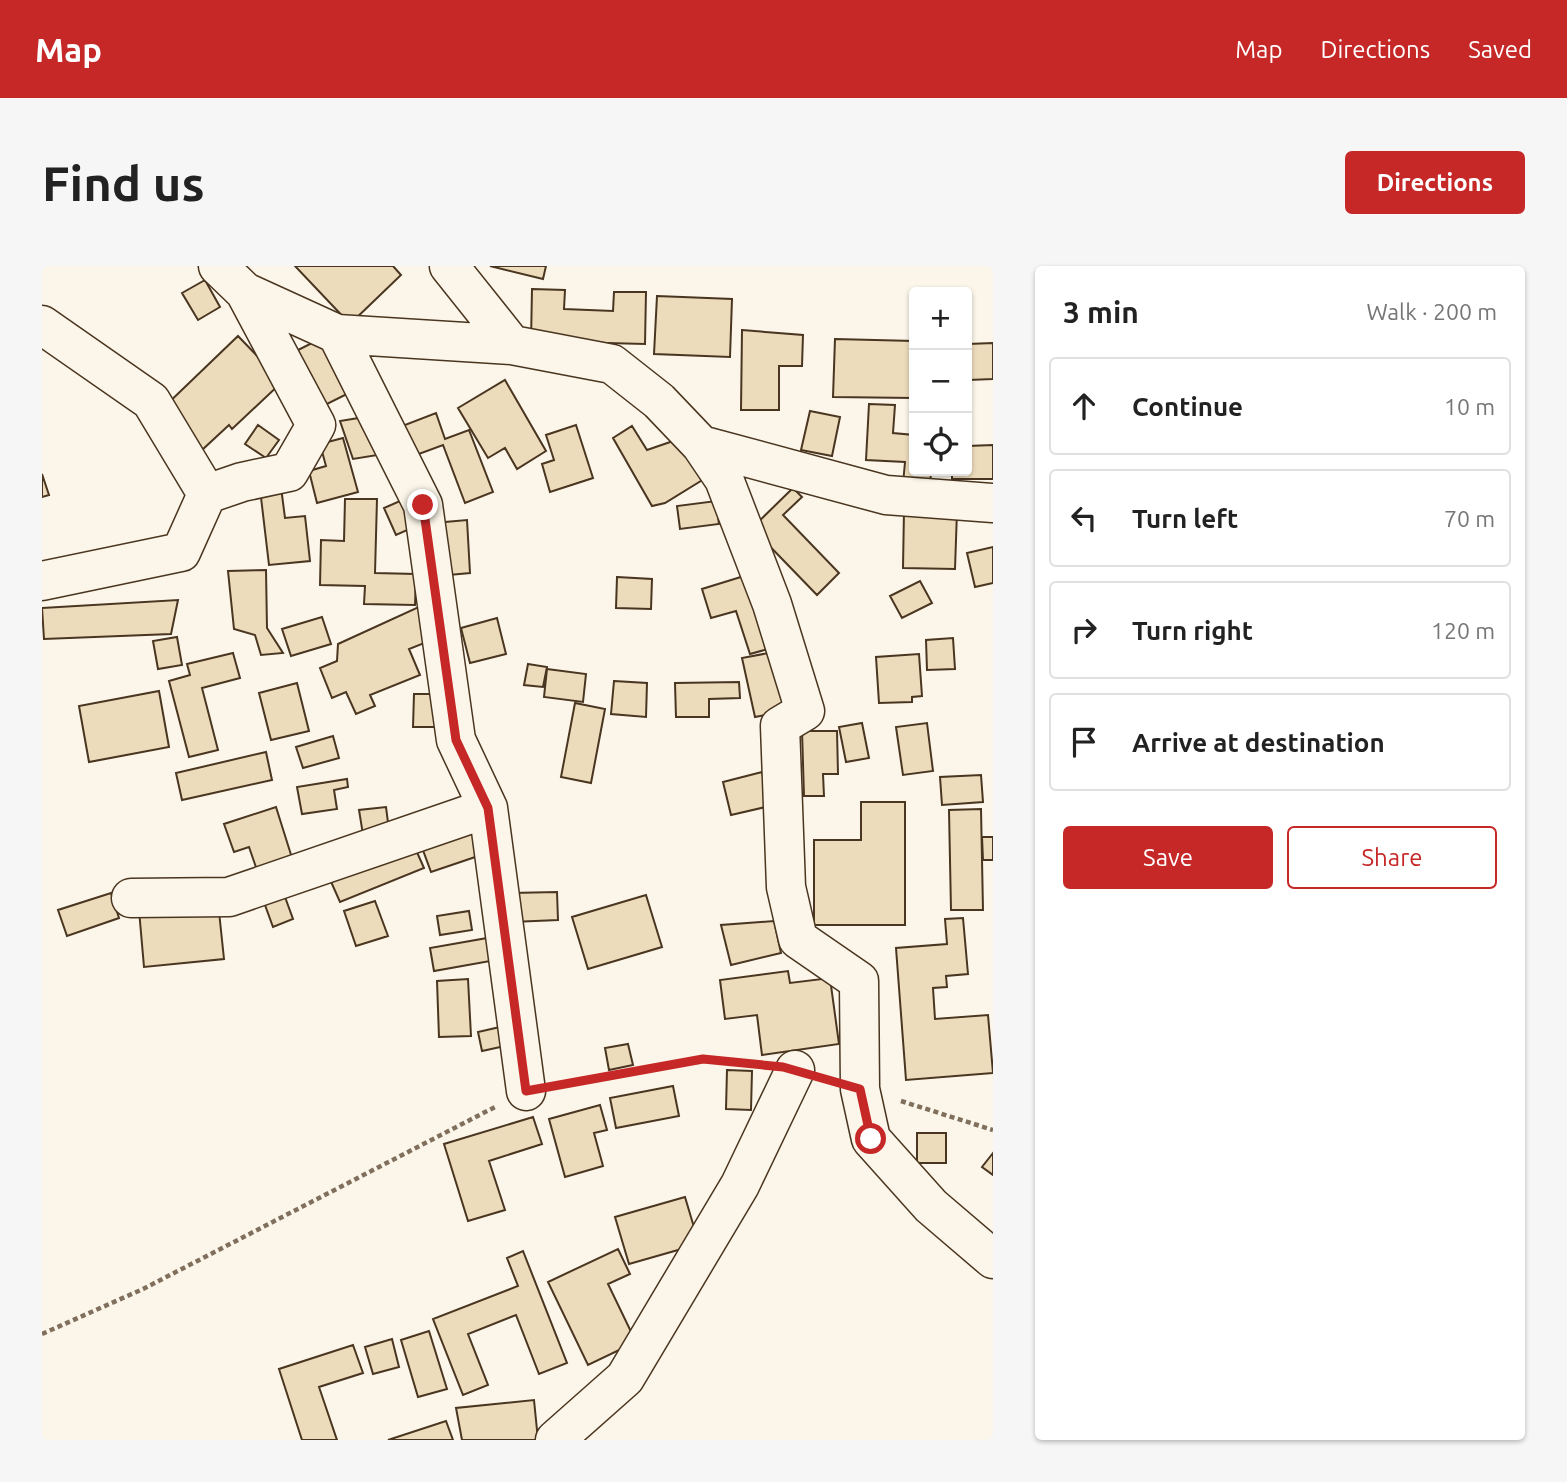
<!DOCTYPE html>
<meta charset="utf-8">
<style>
body{margin:0;font-family:Ubuntu,sans-serif;background:#f6f6f6;color:#222}
.controls{position:absolute;right:21px;top:21px;display:grid;overflow:hidden;border-radius:7px;box-shadow:0 2px 5px #0004}
.controls button{width:63px;height:63px;display:grid;place-items:center;padding:0;border:0;border-bottom:2px solid #e0e0e0;background:#fff;color:#222;font:35px sans-serif}
.stop{position:absolute;width:21px;height:21px;margin:-16px;border:5px solid #c62828;border-radius:50%;background:#fff}
.stop.end{background:#c62828;border-color:#fff;box-shadow:0 2px 7px #0008}
.list{margin:0;padding:0;list-style:none}
h2{display:flex;justify-content:space-between;align-items:center;height:91px;margin:0;padding:0 28px;font-size:30px}
h2 small{font-size:23px;font-weight:400;color:#767676}
.list li{display:grid;grid-template-columns:46px 1fr auto;gap:21px;align-items:center;box-sizing:border-box;height:98px;margin:0 14px 14px;padding:0 14px;border:2px solid #e0e0e0;border-radius:7px}
.list b{display:block;font-size:26px;white-space:nowrap}
.list em{font-size:23px;font-style:normal;color:#767676}
.actions{display:flex;gap:14px;padding:21px 28px}
.actions a{flex:1;padding:16px 0;border:2px solid #c62828;border-radius:7px;text-align:center;font-size:24px;color:#c62828}
.actions .main{background:#c62828;color:#fff}
.icon{flex:none;width:38px;height:38px;fill:none;stroke:currentColor;stroke-width:2;stroke-linecap:round;stroke-linejoin:round}
.map{position:relative;flex:none;width:951px;height:1174px;overflow:hidden;border-radius:7px}
header{display:flex;align-items:center;gap:42px;box-sizing:border-box;height:98px;padding:0 35px;background:#c62828;color:#fff}
header strong{font-size:33px}
nav{display:flex;gap:38px;margin-inline-start:auto;font-size:24px}
.intro{display:flex;align-items:center;justify-content:space-between;box-sizing:border-box;height:168px;padding:0 42px}
h1{margin:0;font-size:49px}
.button{padding:18px 32px;border-radius:7px;background:#c62828;color:#fff;font-size:24px;font-weight:700}
main{display:flex;gap:42px;padding:0 42px}
aside{flex:1;background:#fff;border-radius:7px;box-shadow:0 2px 5px #0004}
.map>svg:first-child{display:block}
.building{fill:#ecdcbc;stroke:#4a3520;stroke-width:2}
.lines{fill:none;stroke-linecap:round;stroke-linejoin:round}
.minor-casing{stroke:#4a3520;stroke-width:41}
.path{stroke:#7f6f5c;stroke-width:4.5;stroke-dasharray:5 3.5;stroke-linecap:butt}
.minor{stroke:#fbf6e9;stroke-width:38}
.route{stroke:#c62828;stroke-width:9}
</style>
<header>
<strong>Map</strong>
<nav><a>Map</a><a>Directions</a><a>Saved</a></nav>
</header>
<div class="intro"><h1>Find us</h1><a class="button">Directions</a></div>
<main>
<div class="map">
<svg width="951" height="1174" viewBox="0 0 951 1174">
<rect width="100%" height="100%" fill="#fbf6e9"/>
<path class="building" d="M253,0H351L359,9L308,58Z
M448,0H504L501,13Z
M163,14L178,41L156,54L140,27Z
M490,23L523,24L522,43L571,45L572,26H604L603,78L489,75Z
M615,30L690,33L688,91L612,88Z
M700,64L761,69L760,100H737V144H699Z
M196,70L240,116L190,163L187,159L160,184L120,143Z
M284,70L313,124L283,139L254,85Z
M793,73L872,75V132L791,131Z
M951,77V113L927,114L926,78Z
M463,114L504,185L475,203L463,182L446,192L416,142Z
M827,138L853,139L851,167L872,169V205H889L888,221L861,218L863,196L824,194Z
M768,145L798,151L790,190L759,184Z
M394,147L403,173L427,164L451,226L423,237L401,179L366,192L355,162Z
M335,149L342,188L311,193L298,155Z
M216,159L237,174L224,192L203,178Z
M534,159L551,212L508,226L500,198L512,194L504,169Z
M590,160L605,184L634,174L662,213L623,237L610,240L571,172Z
M301,172L316,226L275,237L267,205L284,200L278,178Z
M951,179V213H910V205H925V180Z
M0,208L7,229L0,231Z
M239,221L243,252L263,250L268,295L227,299L218,223Z
M751,222L760,231L741,249L797,307L775,329L710,262Z
M367,231L379,258L354,269L342,242Z
M303,233H335L333,307L374,308L373,339L322,338L323,320L278,319L279,274L302,275Z
M674,235L677,258L638,263L635,240Z
M862,244L915,245L913,303L861,302Z
M425,254L428,307L396,310L392,257Z
M951,281V317L933,321L925,287Z
M224,304L225,362L241,387L219,389L213,369L192,363L186,305Z
M702,310L726,383L708,388L694,345L669,352L660,323Z
M575,311L610,313L609,343L574,342Z
M878,315L890,337L860,352L848,330Z
M136,334L129,368L2,373L0,342Z
M381,339L395,372L367,383L378,409L328,429L333,440L314,448L304,426L290,432L278,402L295,395L296,378Z
M280,351L289,378L249,390L240,363Z
M455,352L464,388L428,397L419,362Z
M135,371L140,399L116,403L111,375Z
M911,372L913,403L885,404L884,374Z
M732,386L744,445L713,451L700,392Z
M191,387L198,412L160,422L176,484L147,491L127,415L148,409L145,398Z
M877,388L880,430L870,431V436L837,437L834,391Z
M486,398L505,401L501,421L482,419Z
M505,403L544,408L541,436L502,431Z
M572,415L605,417L604,451L569,448Z
M697,416L698,432L667,433V451H634L633,417Z
M255,417L267,465L229,474L217,427Z
M117,425L127,481L47,496L37,440Z
M372,428H401L400,461H371Z
M533,437L563,443L549,517L519,511Z
M820,457L827,492L804,496L797,461Z
M885,457L891,505L861,509L854,461Z
M760,465H795L796,508H781L782,530H762Z
M291,470L297,492L261,502L254,481Z
M224,486L230,514L140,534L134,507Z
M720,506L728,540L689,549L681,516Z
M939,509L941,536L900,539L898,511Z
M305,513L306,521L292,524L295,543L260,548L255,521Z
M819,536H863V659H772V574H819Z
M234,541L251,595L216,607L207,581L192,586L182,558Z
M344,541L348,572L322,575L317,544Z
M939,543L941,644H909L907,544Z
M435,557L445,587L389,606L378,576Z
M940,571H951V594H941Z
M370,575L382,602L298,636L286,609Z
M239,620L251,653L231,661L219,628Z
M515,626L516,654L470,656L469,627Z
M69,627L77,652L25,670L16,644Z
M604,629L620,681L546,703L530,651Z
M333,635L346,670L314,680L302,645Z
M176,636L182,693L102,701L97,644Z
M427,645L430,664L398,669L395,650Z
M921,652L926,708L904,710L905,721L891,722L893,753L946,749L951,807L864,814L854,682L905,678L903,653Z
M732,655L739,687L689,699L679,659Z
M451,671L454,694L392,705L388,682Z
M746,705L748,717L788,712L797,778L720,789L715,749L683,753L678,714Z
M426,713L429,770L397,771L395,715Z
M458,761L463,780L440,785L436,766Z
M586,778L591,799L567,804L563,782Z
M685,804L710,805L709,844L684,843Z
M631,820L637,850L574,862L568,832Z
M558,839L565,864L552,867L561,900L523,911L507,853Z
M491,851L500,878L447,895L463,944L426,955L402,878Z
M875,867H904V897H875Z
M951,887V909L940,901Z
M643,931L657,978L587,998L573,951Z
M576,983L588,1008L566,1018L594,1076L546,1099L506,1016Z
M481,985L525,1097L497,1108L474,1049L426,1068L446,1119L421,1129L391,1053L476,1020L465,992Z
M387,1065L405,1123L376,1131L359,1074Z
M350,1073L357,1101L331,1108L323,1081Z
M311,1079L321,1107L277,1121L295,1174H260L237,1103Z
M492,1134L496,1174H420L414,1142Z
M404,1155L411,1174H346Z"/>
<g class="lines">
<g class="minor-casing">
<path id="minor" d="M176,0L203,26L295,68L470,79L570,98L617,135L659,179L682,213L730,338L763,445L738,460L744,621L756,673L817,715L818,823L829,873L889,940L951,993
M407,0L470,79
M0,59L109,135L165,228
M295,68L381,239L414,474L446,542L484,825
M659,179L844,229L951,237
M0,315L139,286L165,228L200,216L247,206L274,159L203,26
M89,632L187,631L446,542
M513,1174L583,1112L698,919L753,804"/>
</g>
<path class="path" d="M520,818L661,793L715,797
M859,835L951,864
M0,1068L101,1023L453,841"/>
<use href="#minor" class="minor"/>
</g>
<g class="lines">
<path class="route" d="M381,239L414,474L446,542L484,825L661,793L741,801L818,823L829,873"/>
</g>
</svg>
<div class="controls">
<button>+</button>
<button>−</button>
<button><svg class="icon" aria-label="locate" viewBox="0 0 24 24"><circle cx="12" cy="12" r="6"/><path d="M12 2v4M12 18v4M2 12h4M18 12h4"/></svg></button>
</div>
<div class="stop" style="left:829px;top:873px"></div>
<div class="stop end" style="left:381px;top:239px"></div>
</div>
<aside>
<h2>3 min<small>Walk · 200 m</small></h2>
<ul class="list">
<li><svg class="icon" aria-label="ahead" viewBox="0 0 24 24"><path d="M12 20V5M6 11l6-6 6 6"/></svg><div><b>Continue</b></div><em>10 m</em></li>
<li><svg class="icon" aria-label="left" viewBox="0 0 24 24"><path d="M17 20v-9H6M10 6l-5 5 5 5"/></svg><div><b>Turn left</b></div><em>70 m</em></li>
<li><svg class="icon" aria-label="right" viewBox="0 0 24 24"><path d="M7 20v-9h11M14 6l5 5-5 5"/></svg><div><b>Turn right</b></div><em>120 m</em></li>
<li><svg class="icon" aria-label="arrive" viewBox="0 0 24 24"><path d="M6 21V4h12l-3 4 3 4H6"/></svg><div><b>Arrive at destination</b></div></li>
</ul>
<div class="actions"><a class="main">Save</a><a>Share</a></div>
</aside>
</main>
